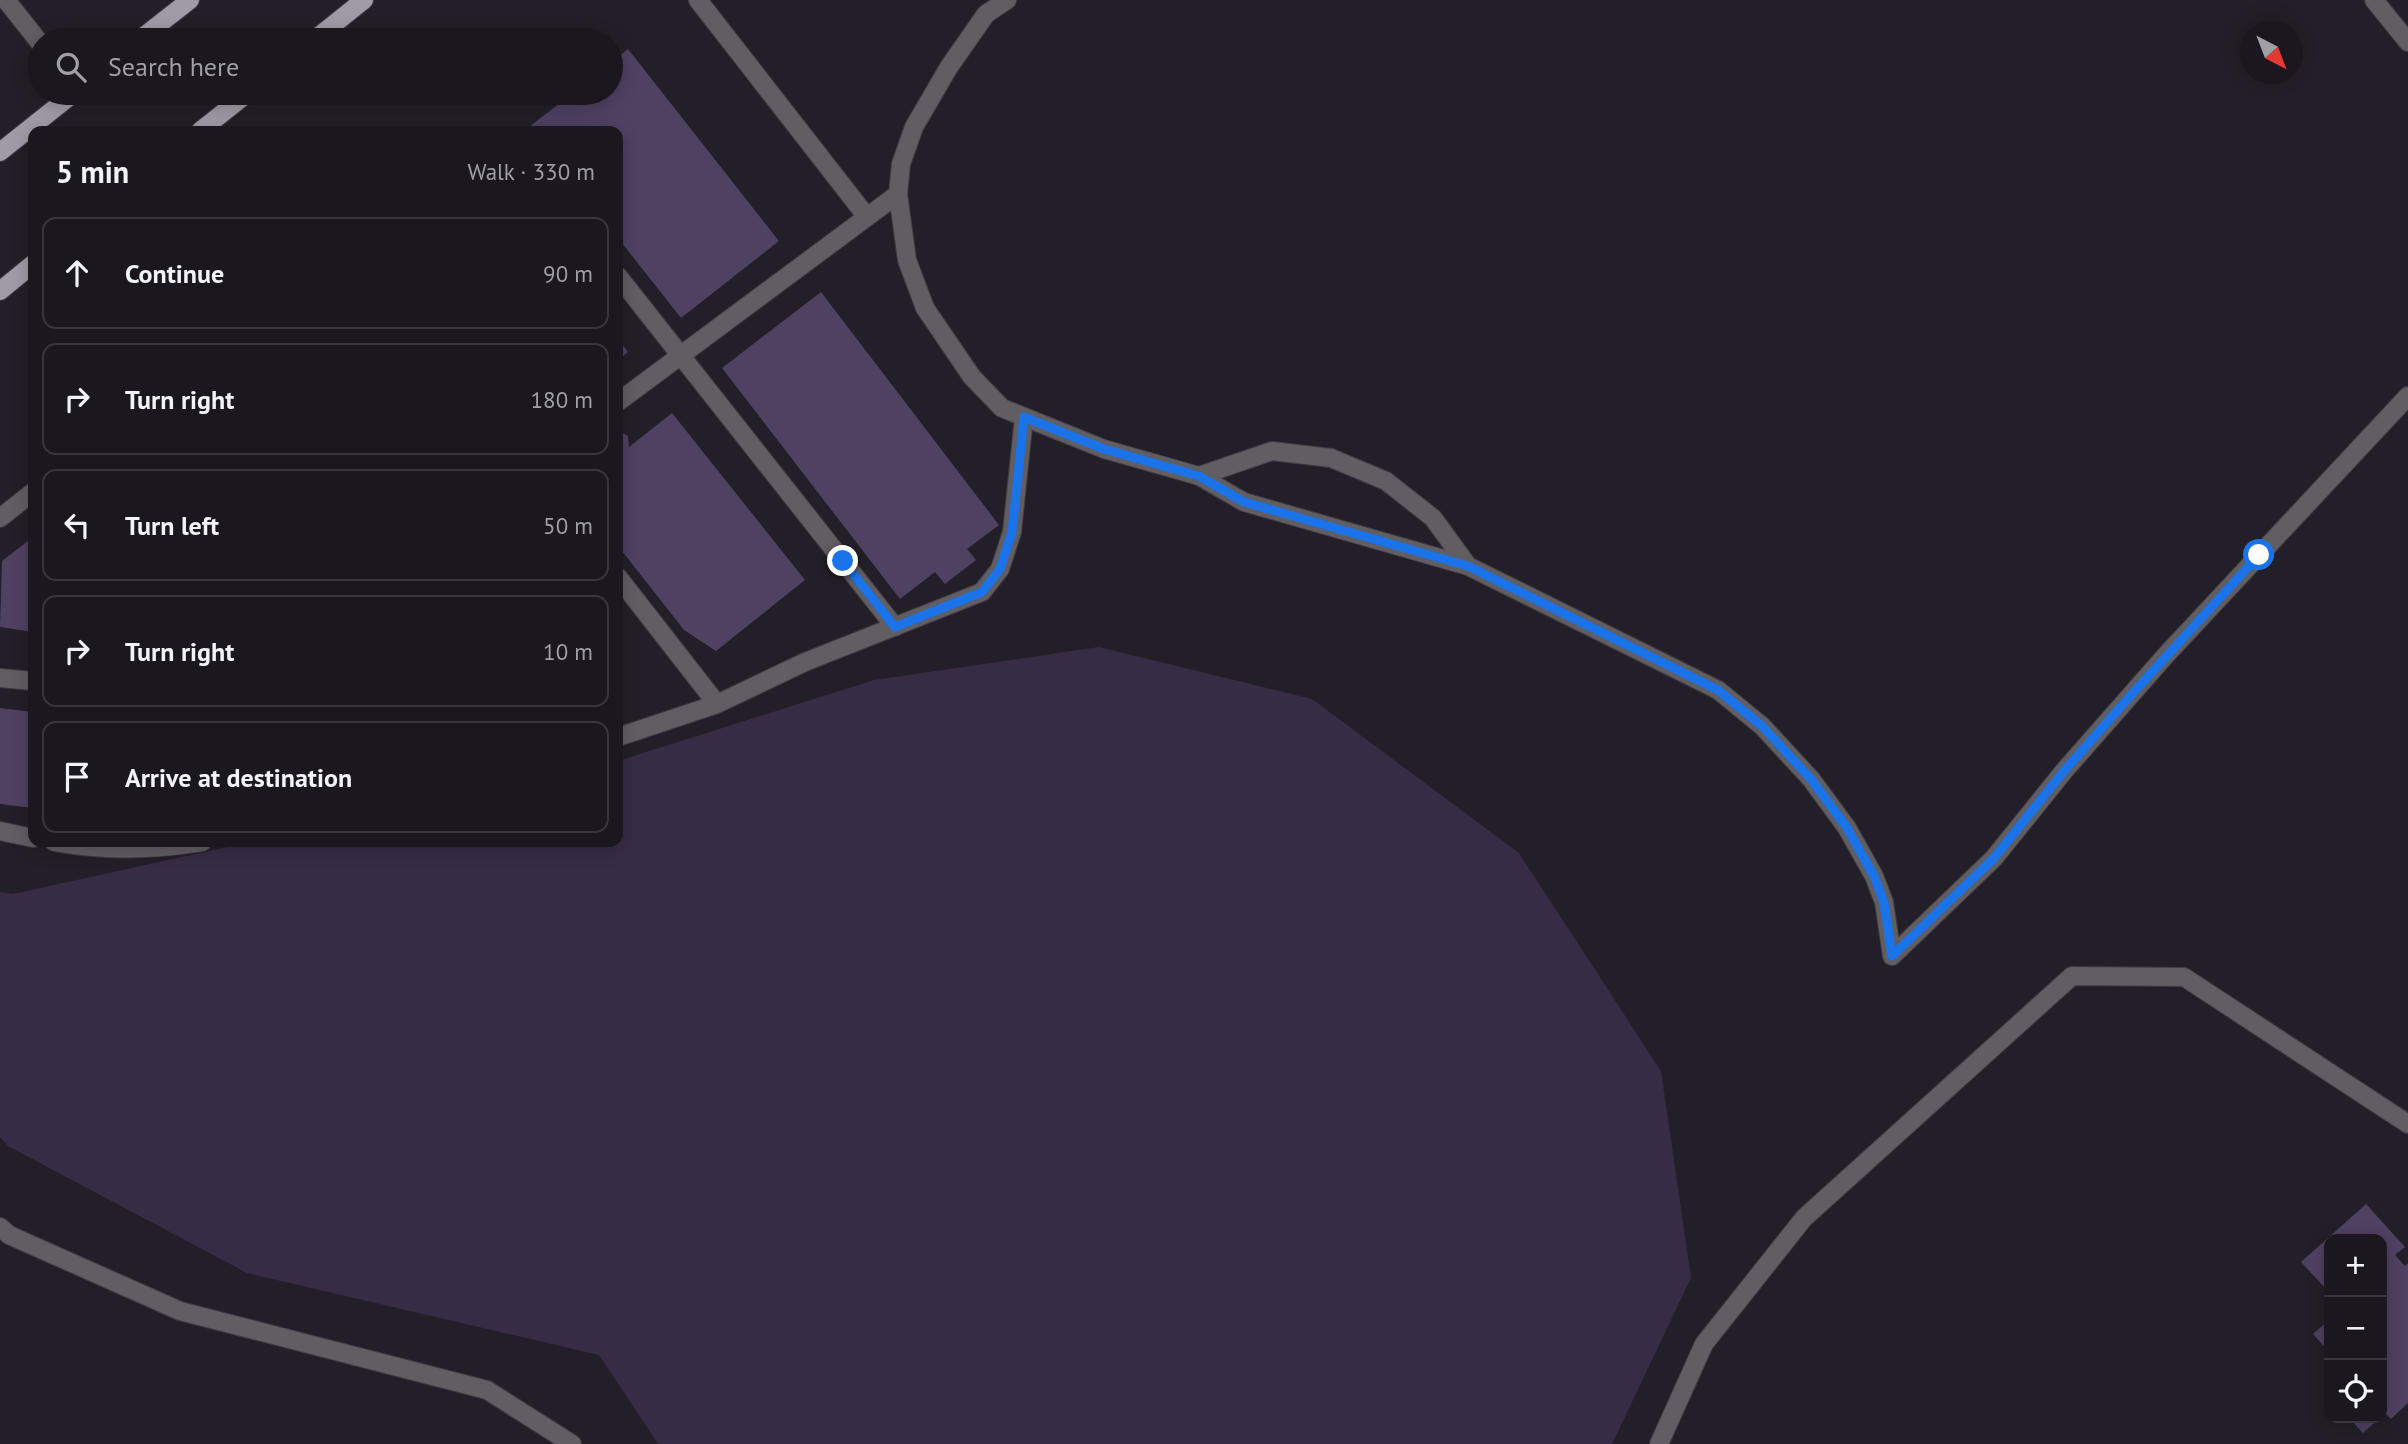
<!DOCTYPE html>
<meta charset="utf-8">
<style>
body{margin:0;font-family:"PT Sans",sans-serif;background:#232027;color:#f1f3f6}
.controls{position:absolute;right:21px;bottom:21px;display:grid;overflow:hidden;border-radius:14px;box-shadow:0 4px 18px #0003}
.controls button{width:63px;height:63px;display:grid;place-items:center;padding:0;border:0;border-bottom:2px solid #38363c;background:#1a171e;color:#f1f3f6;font:35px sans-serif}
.compass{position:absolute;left:2240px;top:21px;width:63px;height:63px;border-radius:50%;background:#1a171e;box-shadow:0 4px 18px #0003;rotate:138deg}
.stop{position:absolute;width:21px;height:21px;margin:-16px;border:5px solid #1a73e8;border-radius:50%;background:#fff}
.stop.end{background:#1a73e8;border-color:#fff;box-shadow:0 2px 7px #0008}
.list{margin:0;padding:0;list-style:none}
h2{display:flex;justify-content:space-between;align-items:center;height:91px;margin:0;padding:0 28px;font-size:30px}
h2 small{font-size:23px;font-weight:400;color:#9f9fa4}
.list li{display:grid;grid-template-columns:46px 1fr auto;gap:21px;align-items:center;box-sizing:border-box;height:112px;margin:0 14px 14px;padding:0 14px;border:2px solid #38363c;border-radius:14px}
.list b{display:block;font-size:26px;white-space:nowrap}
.list em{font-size:23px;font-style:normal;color:#9f9fa4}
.icon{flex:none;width:38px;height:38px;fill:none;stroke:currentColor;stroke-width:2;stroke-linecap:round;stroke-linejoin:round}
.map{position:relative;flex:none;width:2408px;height:1444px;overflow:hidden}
.search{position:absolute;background:#1a171e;box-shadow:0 4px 18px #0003;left:28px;top:28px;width:595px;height:77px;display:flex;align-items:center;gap:18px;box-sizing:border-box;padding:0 24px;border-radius:38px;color:#9f9fa4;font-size:26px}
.panel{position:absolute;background:#1a171e;box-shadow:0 4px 18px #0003;left:28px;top:126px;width:595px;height:721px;border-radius:14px}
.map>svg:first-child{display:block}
.green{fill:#372c45}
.building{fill:#4f4162}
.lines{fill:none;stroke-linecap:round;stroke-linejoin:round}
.lane-casing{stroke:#3f3c45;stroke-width:20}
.street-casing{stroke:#3f3c45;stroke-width:20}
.primary-casing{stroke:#3f3c45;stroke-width:20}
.lane{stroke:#605e63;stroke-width:18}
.street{stroke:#605e63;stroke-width:18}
.primary{stroke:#a09ca7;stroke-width:18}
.route{stroke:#1a73e8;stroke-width:9}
</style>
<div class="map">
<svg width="2408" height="1444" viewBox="0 0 2408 1444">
<rect width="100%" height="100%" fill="#221f28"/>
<path class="green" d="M1099,647L1312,699L1519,853L1661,1071L1691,1278L1612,1444H658L599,1355L247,1273L8,1146L0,1137V892L13,894L250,842H618V761L874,680Z"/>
<path class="building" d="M628,49L779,241L681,318L618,238V131H534L530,126L573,93H611V63Z
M821,292L999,525L967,549L976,560L945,584L935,572L900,599L722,368Z
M618,339L628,352L618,360Z
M672,413L805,580L716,651L684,630L618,546V430L628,436L629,447Z
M33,537V632L0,627L2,561Z
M0,708L33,712V808L0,804Z
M2366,1204L2405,1247L2395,1255L2405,1266L2408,1263V1403L2391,1419L2385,1413L2382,1416V1239H2329V1292L2301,1262Z
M2329,1320V1352L2313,1334Z
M2349,1418H2380L2363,1433Z"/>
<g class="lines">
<g class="lane-casing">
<path id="lane" d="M6,0L40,43"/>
</g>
<g class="street-casing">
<path id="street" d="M698,0L867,217
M1007,0L986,14L949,67L914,127L901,164L898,194L907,260L925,308L972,377L1002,408L1104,449L1199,476L1244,502L1468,566L1718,690L1762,726L1811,779L1847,828L1874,876L1884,902L1892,956
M2374,0L2408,42
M618,276L895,627
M618,402L898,194
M1199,476L1272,451L1331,458L1386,481L1433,518L1468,566
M0,518L33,492
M618,577L717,704
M0,678L33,681
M618,737L717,704L805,662L982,592L1000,569L1012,532L1024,417
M0,831L33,838
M54,842C103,851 153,850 202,842
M1892,956L1994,858L2064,771L2166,655L2408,396
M0,1227L9,1235L180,1311L487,1390L572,1444
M1659,1444L1704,1344L1804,1218L2072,976L2184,977L2408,1124"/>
</g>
<g class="primary-casing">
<path id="primary" d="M139,40L190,0
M314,40L364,0
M200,131L248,93
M0,152L74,93
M0,291L33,264"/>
</g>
<use href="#lane" class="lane"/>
<use href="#street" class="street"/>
<use href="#primary" class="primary"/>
</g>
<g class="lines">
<path class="route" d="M843,561L895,627L982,592L1000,569L1012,532L1024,417L1104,449L1199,476L1244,502L1468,566L1718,690L1762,726L1811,779L1847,828L1874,876L1884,902L1892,956L1994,858L2064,771L2132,694L2259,555"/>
</g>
</svg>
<div class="controls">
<button>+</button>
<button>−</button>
<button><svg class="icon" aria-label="locate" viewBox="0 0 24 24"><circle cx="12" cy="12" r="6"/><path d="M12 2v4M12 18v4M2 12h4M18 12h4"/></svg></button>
</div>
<svg class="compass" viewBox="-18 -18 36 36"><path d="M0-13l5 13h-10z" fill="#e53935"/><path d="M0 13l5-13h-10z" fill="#9f9fa4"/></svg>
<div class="stop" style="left:2259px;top:555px"></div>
<div class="stop end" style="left:843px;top:561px"></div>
<div class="search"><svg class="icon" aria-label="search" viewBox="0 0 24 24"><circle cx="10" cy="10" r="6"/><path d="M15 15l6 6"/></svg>Search here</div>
<section class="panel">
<h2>5 min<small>Walk · 330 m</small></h2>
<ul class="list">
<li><svg class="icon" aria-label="ahead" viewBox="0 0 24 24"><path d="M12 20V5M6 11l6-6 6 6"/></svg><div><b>Continue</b></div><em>90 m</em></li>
<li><svg class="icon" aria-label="right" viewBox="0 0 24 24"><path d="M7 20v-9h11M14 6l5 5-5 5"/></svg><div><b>Turn right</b></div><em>180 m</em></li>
<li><svg class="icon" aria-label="left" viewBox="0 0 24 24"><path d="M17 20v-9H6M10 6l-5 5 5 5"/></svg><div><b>Turn left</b></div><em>50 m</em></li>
<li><svg class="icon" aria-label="right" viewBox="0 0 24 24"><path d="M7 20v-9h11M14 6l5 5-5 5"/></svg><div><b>Turn right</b></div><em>10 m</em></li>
<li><svg class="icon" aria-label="arrive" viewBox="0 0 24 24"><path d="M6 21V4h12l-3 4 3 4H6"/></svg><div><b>Arrive at destination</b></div></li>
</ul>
</section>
</div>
